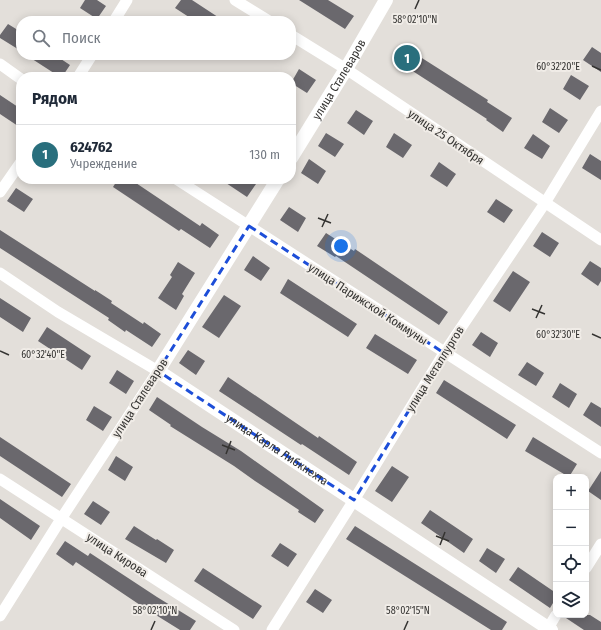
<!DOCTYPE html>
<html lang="ru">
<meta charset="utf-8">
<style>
body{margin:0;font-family:"Fira Sans Condensed",sans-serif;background:#f6f6f7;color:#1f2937}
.controls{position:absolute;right:12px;bottom:12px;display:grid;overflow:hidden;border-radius:8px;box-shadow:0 2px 10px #0003}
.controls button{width:36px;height:36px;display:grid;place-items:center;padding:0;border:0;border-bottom:1px solid #e0e1e3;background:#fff;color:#1f2937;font:20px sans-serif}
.you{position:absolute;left:341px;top:246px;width:14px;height:14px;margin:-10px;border:3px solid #fff;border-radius:50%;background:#1a73e8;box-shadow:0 0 0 6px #1a73e833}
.badge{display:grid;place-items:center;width:26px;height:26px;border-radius:50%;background:#296f7d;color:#fff;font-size:13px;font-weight:700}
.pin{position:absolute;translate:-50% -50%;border:2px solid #fff;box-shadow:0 1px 4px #0006}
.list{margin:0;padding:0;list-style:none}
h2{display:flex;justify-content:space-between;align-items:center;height:52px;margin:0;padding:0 16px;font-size:17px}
h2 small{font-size:13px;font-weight:400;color:#747a83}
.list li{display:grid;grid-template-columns:26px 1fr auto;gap:12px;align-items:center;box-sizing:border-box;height:60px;padding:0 16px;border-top:1px solid #e0e1e3}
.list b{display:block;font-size:15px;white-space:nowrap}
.list p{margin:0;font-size:13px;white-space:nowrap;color:#747a83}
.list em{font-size:13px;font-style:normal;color:#747a83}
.icon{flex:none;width:22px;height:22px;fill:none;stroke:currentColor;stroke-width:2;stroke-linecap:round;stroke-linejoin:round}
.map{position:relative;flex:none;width:601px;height:630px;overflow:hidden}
.search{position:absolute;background:#fff;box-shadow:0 2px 10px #0003;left:16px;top:16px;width:280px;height:44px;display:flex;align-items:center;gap:10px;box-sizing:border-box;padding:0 14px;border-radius:16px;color:#747a83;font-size:15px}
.panel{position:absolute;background:#fff;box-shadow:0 2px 10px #0003;left:16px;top:72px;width:280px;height:112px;border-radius:16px}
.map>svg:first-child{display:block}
.building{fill:#6a686d}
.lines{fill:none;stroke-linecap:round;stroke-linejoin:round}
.minor{stroke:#fff;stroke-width:11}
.major{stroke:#fff;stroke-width:14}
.marked{fill:none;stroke:#1d4ed8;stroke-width:3;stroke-dasharray:8 5;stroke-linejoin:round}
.ticks{fill:none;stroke:#343331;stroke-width:1.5}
.labels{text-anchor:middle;stroke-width:4;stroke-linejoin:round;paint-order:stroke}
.street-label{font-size:12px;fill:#343331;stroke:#f0ece7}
.ticks-label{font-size:10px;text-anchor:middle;fill:#343331;stroke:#f0ece7;stroke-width:4;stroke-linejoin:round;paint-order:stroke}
</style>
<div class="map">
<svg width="601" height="630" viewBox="0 0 601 630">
<rect width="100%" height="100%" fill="#e3dfda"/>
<path class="building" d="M85,0H97L106,6L97,19L80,8Z
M181,0H192L224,21H195L175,8Z
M299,0H328L354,16L345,29Z
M8,24L21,32V51L0,38V35Z
M403,46L488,100L487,102L512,118L503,132L486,120L487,119L394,59Z
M592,47L601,53V72L583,60Z
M26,55H55L70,65L62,77H60Z
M299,69L316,80L307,93L291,83Z
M571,75L589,86L580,100L563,89Z
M0,95L21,109V128L0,114Z
M550,108L568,120L559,133L542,122Z
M356,110L373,121L364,135L347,123Z
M326,133L344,144L335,157L318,146Z
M394,133L412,145L403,158L386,147Z
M533,134L550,146L542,159L524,148Z
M590,154L601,161V180L582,168Z
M309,159L326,171L318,184L301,173Z
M439,162L456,174L447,187L430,176Z
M118,179H130L200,226L202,223L219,235L210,248L181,229L179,231L113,187Z
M220,179H249L256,184L247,197Z
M16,188L33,199L24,212L7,201Z
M496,199L513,210L504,223L487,212Z
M289,207L306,218L298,232L280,220Z
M0,230L95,291V290L112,301L111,303L143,324L144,322L161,334L152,347L126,330L125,332L108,320L109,318L0,248Z
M542,232L559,243L550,257L533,246Z
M326,233L354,251L355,249L448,312L439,325L336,256L335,257L317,246Z
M253,256L270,268L261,281L244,270Z
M590,261L601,268V281L598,286L581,274Z
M178,262L195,273L182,294L184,296L176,310L158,298L172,277L170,275Z
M513,271L530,282L510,312L493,301Z
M288,279L357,324L348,337L280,293Z
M224,295L241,306L219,338L202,327Z
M0,298L31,318L23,332L0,317Z
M47,327L91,356L82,370L38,341Z
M481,332L498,343L490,357L472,345Z
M375,334L417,360L408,374L366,348Z
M188,350L205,361L196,375L179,363Z
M527,362L544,373L536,386L518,375Z
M117,370L134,381L126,394L109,383Z
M228,377L318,438L319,436L357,462L349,475L302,444L301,445L219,391Z
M444,380L516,425L507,439L436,393Z
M560,383L577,394L569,408L552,397Z
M157,397L202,427L241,451L324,510L315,523L298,512L299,510L255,481L234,466L170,426L171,425L149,410Z
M591,402L601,408V427L583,415Z
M94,406L112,417L103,431L86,420Z
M0,437L71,484L62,497L0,456Z
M533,437L577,464L569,477L525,451Z
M116,456L133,467L125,481L108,470Z
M392,466L409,477L392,502L375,491Z
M601,471V500L588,491Z
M0,499L40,526L31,540L0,518Z
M93,501L110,512L101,525L84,514Z
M430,510L473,539L464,553L421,523Z
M134,526L156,540L157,539L174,550L166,563L125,539Z
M355,526L507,622L502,630H491L346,539Z
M65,541L88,556L90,553L157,597L196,621L190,630H180L143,607L76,562L73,566L56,554Z
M280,543L297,554L288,567L271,556Z
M487,548L505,559L496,573L479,561Z
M518,567L556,593V598L550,608L509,580Z
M203,568L262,606L253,619L194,581Z
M315,589L332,600L323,613L306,602Z
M563,615H590L601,622V630H584L563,616Z"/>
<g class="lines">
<path class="minor" d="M235,0L269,21
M114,21L127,0
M291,35L346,69L601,240
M0,64L21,79
M78,77L92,55
M176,179L601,453
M0,192L21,162
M0,273L58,312L158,371L61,519L0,616
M0,479L234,630
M586,568L601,544
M272,630L354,500L444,353L545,203L601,111
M547,630L556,615"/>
<g class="major">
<path id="s1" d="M291,158L346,69L386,0"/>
<path id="s2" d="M278,179L158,371L551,630"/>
</g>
</g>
<path class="marked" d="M249,226L444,353L354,500L158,371Z"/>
<path class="ticks" d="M415,9L419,0M592,66L601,70M318,218L331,223M322,227L328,214M532,309L545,314M536,318L542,305M592,334L601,338M0,351L9,355M222,445L235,450M226,454L231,441M436,536L449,541M440,545L445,532M151,630L155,621M404,630L408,621"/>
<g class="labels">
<g class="street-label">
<text dy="4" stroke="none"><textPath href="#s1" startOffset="92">улица Сталеваров</textPath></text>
<text transform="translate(446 137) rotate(34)" y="4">улица 25 Октября</text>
<text transform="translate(368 304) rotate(33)" y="4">улица Парижской Коммуны</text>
<text transform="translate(435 369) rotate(-58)" y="4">улица Металлургов</text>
<text transform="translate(140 398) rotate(-57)" y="4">улица Сталеваров</text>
<text dy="4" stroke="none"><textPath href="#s2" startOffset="369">улица Карла Либкнехта</textPath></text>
<text transform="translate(117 555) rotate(33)" y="4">улица Кирова</text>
</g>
</g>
<g class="ticks-label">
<text x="415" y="23">58°02'10"N</text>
<text x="558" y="70">60°32'20"E</text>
<text x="558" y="338">60°32'30"E</text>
<text x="43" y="358">60°32'40"E</text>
<text x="155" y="614">58°02'10"N</text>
<text x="408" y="614">58°02'15"N</text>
</g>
</svg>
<div class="controls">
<button>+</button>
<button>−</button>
<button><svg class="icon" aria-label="locate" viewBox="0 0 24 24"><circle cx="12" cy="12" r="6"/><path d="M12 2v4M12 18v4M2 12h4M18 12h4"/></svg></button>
<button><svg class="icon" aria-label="layers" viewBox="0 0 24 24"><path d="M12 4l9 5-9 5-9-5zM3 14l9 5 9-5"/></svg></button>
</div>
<div class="you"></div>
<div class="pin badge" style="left:407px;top:58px">1</div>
<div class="search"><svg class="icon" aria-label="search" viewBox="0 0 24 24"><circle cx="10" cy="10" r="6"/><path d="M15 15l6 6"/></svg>Поиск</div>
<section class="panel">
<h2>Рядом<small></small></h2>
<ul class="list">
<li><span class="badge">1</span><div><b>624762</b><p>Учреждение</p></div><em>130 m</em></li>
</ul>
</section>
</div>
